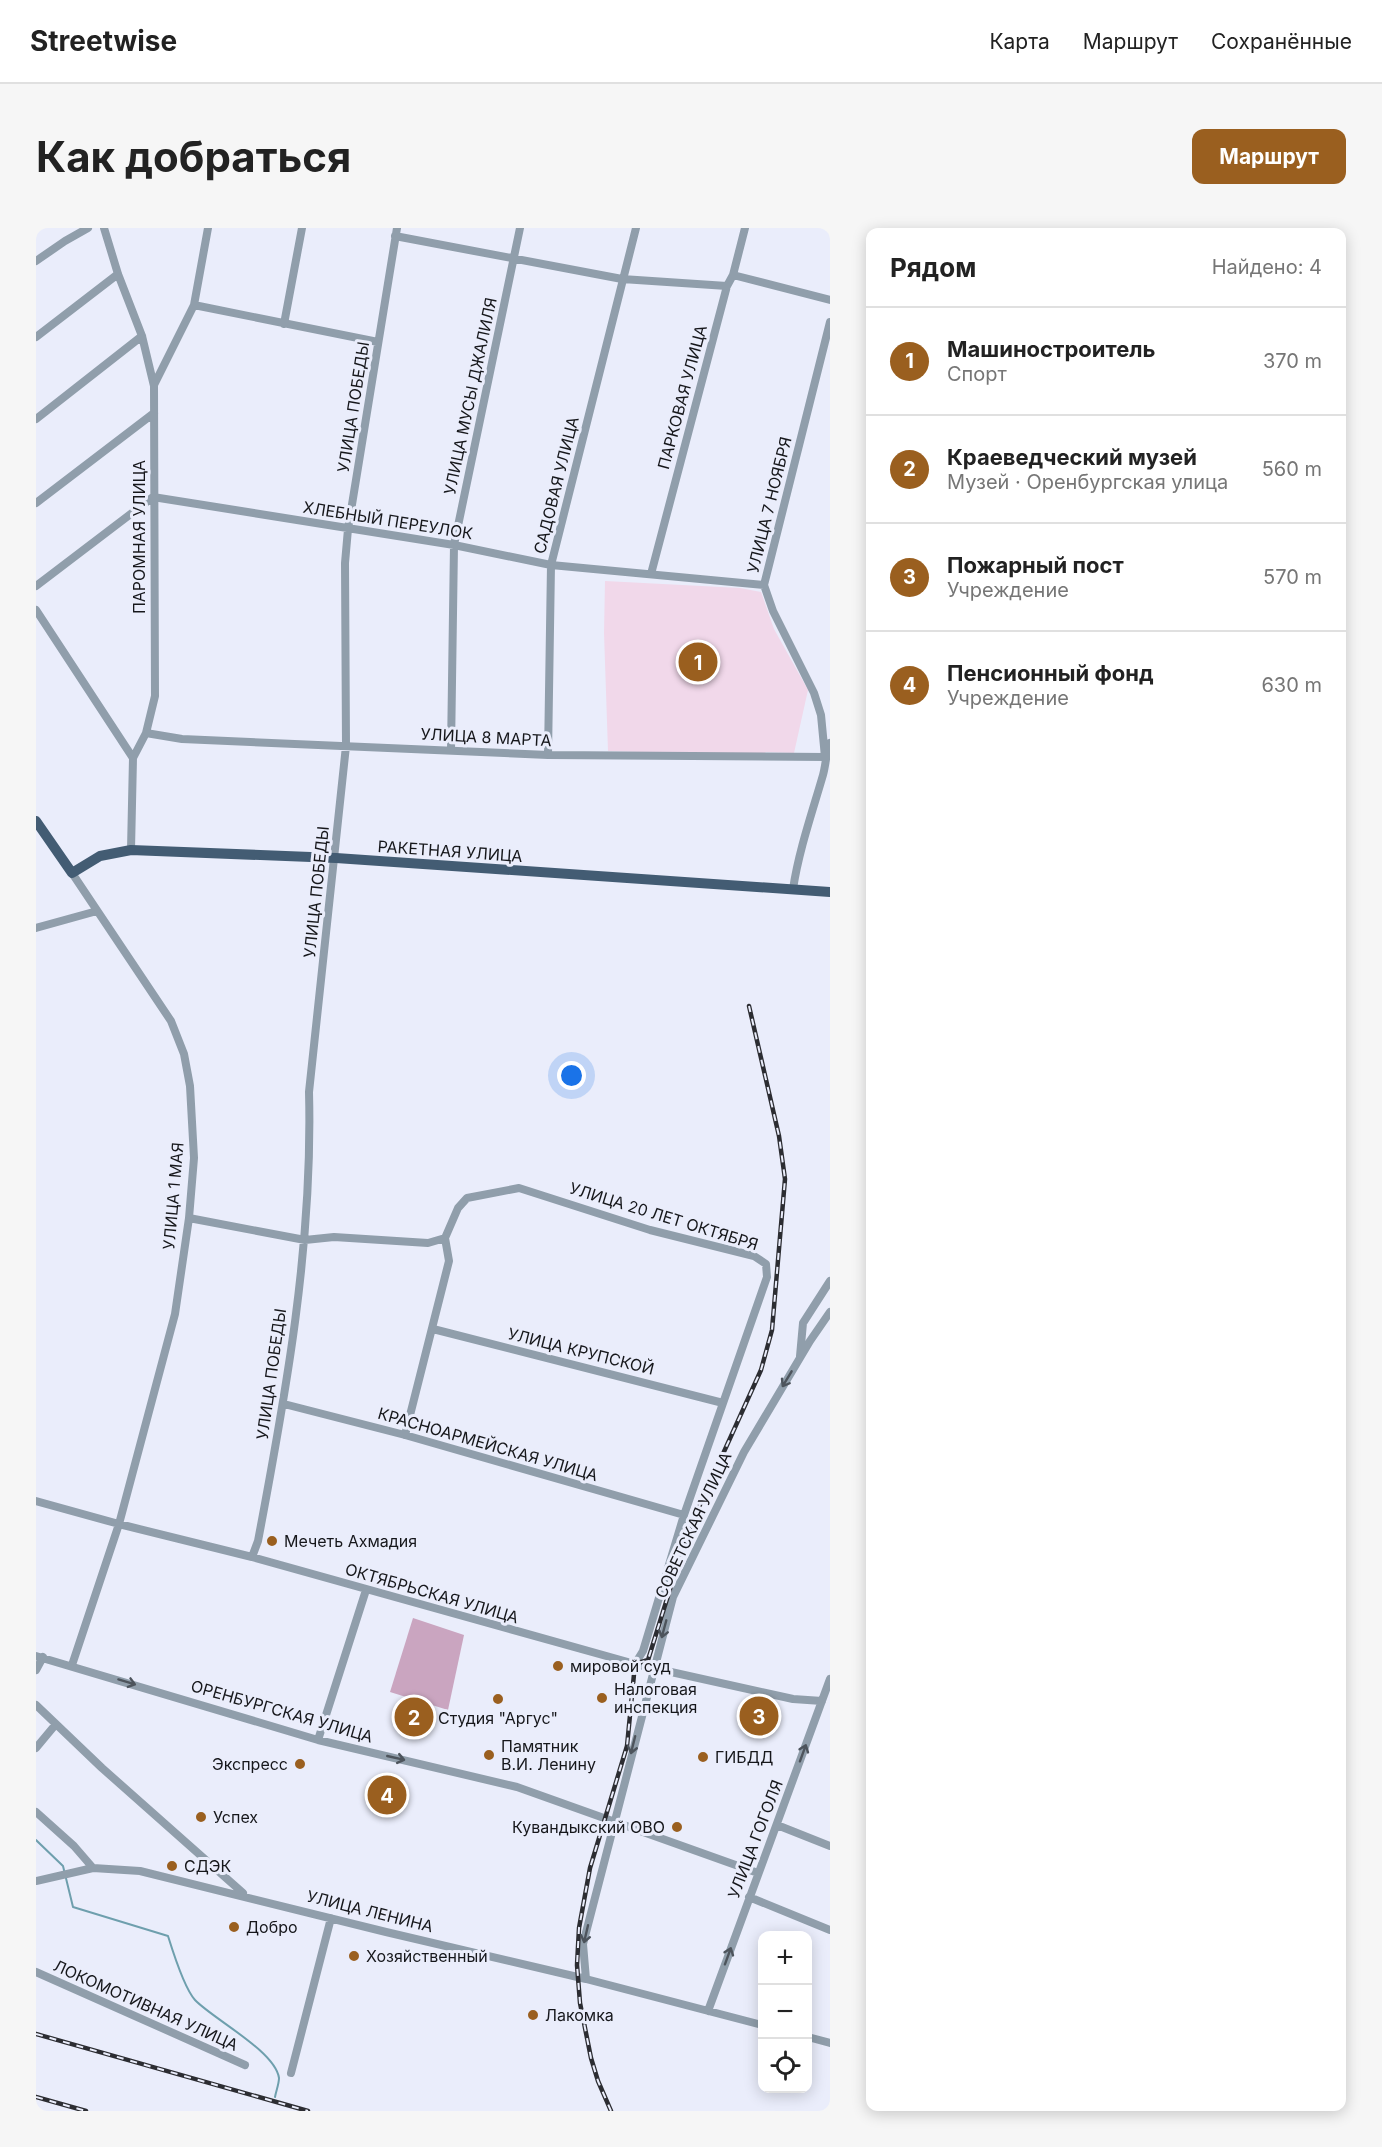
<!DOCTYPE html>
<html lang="ru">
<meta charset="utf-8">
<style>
body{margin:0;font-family:Inter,sans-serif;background:#f6f6f6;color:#222}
.controls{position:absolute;right:18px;bottom:18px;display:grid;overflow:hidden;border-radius:12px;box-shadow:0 3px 15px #0003}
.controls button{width:54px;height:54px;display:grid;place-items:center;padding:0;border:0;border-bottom:2px solid #e0e0e0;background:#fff;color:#222;font:30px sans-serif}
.you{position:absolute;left:536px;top:848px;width:21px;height:21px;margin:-15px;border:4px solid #fff;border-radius:50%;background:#1a73e8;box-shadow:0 0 0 9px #1a73e833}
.badge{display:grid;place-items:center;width:39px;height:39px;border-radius:50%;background:#9a5f1f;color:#fff;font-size:20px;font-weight:700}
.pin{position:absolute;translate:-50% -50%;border:3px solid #fff;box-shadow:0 2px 6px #0006}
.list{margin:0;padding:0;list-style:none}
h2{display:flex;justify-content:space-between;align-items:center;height:78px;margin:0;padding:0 24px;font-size:26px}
h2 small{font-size:20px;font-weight:400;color:#767676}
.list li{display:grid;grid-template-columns:39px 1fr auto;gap:18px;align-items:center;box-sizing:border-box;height:108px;padding:0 24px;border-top:2px solid #e0e0e0}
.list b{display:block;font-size:22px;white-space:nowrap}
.list p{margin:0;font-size:20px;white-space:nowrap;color:#767676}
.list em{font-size:20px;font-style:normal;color:#767676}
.icon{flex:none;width:33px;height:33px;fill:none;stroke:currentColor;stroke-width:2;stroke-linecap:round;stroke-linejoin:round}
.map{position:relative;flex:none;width:794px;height:1883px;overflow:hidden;border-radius:12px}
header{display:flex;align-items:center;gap:36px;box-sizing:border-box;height:84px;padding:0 30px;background:#fff;border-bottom:2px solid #e0e0e0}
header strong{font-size:28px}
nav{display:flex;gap:33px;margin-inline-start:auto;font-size:21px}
.intro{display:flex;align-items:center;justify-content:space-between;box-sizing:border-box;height:144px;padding:0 36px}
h1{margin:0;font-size:42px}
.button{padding:15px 27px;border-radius:12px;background:#9a5f1f;color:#fff;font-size:21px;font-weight:700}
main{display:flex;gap:36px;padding:0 36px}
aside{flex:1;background:#fff;border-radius:12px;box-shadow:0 3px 15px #0003}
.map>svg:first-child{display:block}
.green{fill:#f1d8ea}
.forest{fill:#caa5c0}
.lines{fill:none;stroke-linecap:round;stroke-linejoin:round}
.stream{stroke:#6e9fad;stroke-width:2}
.minor{stroke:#909eab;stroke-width:8}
.major{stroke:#435c73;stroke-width:10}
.rail-casing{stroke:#2c2d32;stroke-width:4.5}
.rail{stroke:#eaedfb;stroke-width:2;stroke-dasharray:7;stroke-linecap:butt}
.oneway{stroke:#4d545c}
.poi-dot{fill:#9a5f1f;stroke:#eaedfb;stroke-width:2}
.labels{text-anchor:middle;stroke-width:6;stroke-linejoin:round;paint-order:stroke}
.street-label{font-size:16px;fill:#16171b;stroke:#eaedfb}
.poi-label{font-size:16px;fill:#16171b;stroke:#eaedfb;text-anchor:start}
</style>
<header>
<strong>Streetwise</strong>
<nav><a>Карта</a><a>Маршрут</a><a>Сохранённые</a></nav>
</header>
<div class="intro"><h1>Как добраться</h1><a class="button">Маршрут</a></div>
<main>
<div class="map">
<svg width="794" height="1883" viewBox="0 0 794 1883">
<rect width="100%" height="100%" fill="#eaedfb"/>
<path class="green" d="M569,353L704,360L725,364L738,401L772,462L758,525L730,524L725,528L572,523L568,405Z"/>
<path class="forest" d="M377,1390L428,1407L412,1482L354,1464Z"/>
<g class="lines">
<path class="stream" d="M0,1612L27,1638L37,1679L132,1708C137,1724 148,1760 159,1772C177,1791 239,1823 243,1850C243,1856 240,1863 239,1869"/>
<path class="minor" d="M68,0L82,46L106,108L118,158L119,468L110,505L97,530L95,622
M359,8L586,51L691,58
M0,33L29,13L52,0
M697,47L794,72
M158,77L342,114
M248,96L266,0
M0,109L82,46
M118,157L158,77L172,0
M0,191L106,108
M0,275L118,185
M615,346L691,58L697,47L709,0
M0,358L117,269L418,317L515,337L728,357
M0,382L97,530
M110,505L146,511L512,527L789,529L785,487L778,465L737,383L728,357L794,94
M415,522L418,317L484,0
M512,527L515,337L600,0
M757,661C763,622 776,585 787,547C790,536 790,525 794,515
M0,700L61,683
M153,990L269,1012L298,1009L392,1015L409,1010L422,980L431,970L483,960L614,1002L718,1028L730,1036L731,1049L648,1287L607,1423L599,1436
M397,1101L687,1175
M764,1128L767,1095L794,1053
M248,1176L369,1207L648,1287
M369,1207L413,1033L409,1010
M0,1273L83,1296L216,1329L599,1436L757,1471L786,1473
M216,1329L222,1313C250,1165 277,1016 273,864L310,518L309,335L312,301L361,0
M0,1428L282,1512L481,1559L722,1645
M36,1437L83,1296L139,1086L153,990L158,930L154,858L148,826L135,793L36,645
M0,1442L7,1429
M0,1477L66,1540L207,1665
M282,1512L330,1362
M0,1520L20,1496
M0,1584L38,1618L57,1640
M741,1597L794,1618
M0,1653L57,1640L104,1643L350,1704L550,1751L726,1797
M713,1669L794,1702
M0,1744L209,1837
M550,1751L547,1716L637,1369L708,1224L774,1113L794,1084
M672,1783L794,1451
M772,1809L794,1815
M255,1845L295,1690"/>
<path class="major" d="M0,593L36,645L64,628L95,622L300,630L794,664"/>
<g class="rail-casing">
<path id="rail" d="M0,1806L272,1883
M0,1869L50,1883
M575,1883L562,1853L555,1830L544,1775L541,1737L543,1700L554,1640L591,1518L599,1436L612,1432L640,1342L662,1281L725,1142L736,1102L749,951L743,908L713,778"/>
</g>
<use href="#rail" class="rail"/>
</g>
<defs><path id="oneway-shaft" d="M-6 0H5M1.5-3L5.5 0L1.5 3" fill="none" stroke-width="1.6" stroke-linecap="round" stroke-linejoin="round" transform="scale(1.5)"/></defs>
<g class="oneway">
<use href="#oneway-shaft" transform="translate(751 1151) rotate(121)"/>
<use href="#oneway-shaft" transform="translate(628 1401) rotate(105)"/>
<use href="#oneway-shaft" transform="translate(91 1454) rotate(17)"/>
<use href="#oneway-shaft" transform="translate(597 1517) rotate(104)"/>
<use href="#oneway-shaft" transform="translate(767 1525) rotate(-70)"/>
<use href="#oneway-shaft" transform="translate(360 1530) rotate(13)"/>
<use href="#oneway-shaft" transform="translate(550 1706) rotate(103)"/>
<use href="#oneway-shaft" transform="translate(692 1728) rotate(-70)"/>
</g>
<g class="poi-dot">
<circle cx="236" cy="1313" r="6"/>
<circle cx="522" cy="1438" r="6"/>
<circle cx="566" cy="1470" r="6"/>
<circle cx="462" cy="1471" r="6"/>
<circle cx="453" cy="1527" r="6"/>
<circle cx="667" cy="1529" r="6"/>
<circle cx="264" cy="1536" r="6"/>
<circle cx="165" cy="1589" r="6"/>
<circle cx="641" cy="1599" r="6"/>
<circle cx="136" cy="1638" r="6"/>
<circle cx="198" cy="1699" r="6"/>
<circle cx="318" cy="1728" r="6"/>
<circle cx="497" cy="1787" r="6"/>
</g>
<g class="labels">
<g class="street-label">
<text transform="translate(434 168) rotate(-78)" y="6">УЛИЦА МУСЫ ДЖАЛИЛЯ</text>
<text transform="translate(646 169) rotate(-75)" y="6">ПАРКОВАЯ УЛИЦА</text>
<text transform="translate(317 179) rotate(-81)" y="6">УЛИЦА ПОБЕДЫ</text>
<text transform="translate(520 257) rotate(-76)" y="6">САДОВАЯ УЛИЦА</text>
<text transform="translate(733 277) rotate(-76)" y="6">УЛИЦА 7 НОЯБРЯ</text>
<text transform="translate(352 292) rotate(9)" y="6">ХЛЕБНЫЙ ПЕРЕУЛОК</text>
<text transform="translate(103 309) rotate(-90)" y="6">ПАРОМНАЯ УЛИЦА</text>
<text transform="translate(450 509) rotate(3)" y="6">УЛИЦА 8 МАРТА</text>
<text transform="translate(414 623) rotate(4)" y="6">РАКЕТНАЯ УЛИЦА</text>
<text transform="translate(280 664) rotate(-84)" y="6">УЛИЦА ПОБЕДЫ</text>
<text transform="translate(137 968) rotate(-85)" y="6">УЛИЦА 1 МАЯ</text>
<text transform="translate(628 988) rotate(17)" y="6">УЛИЦА 20 ЛЕТ ОКТЯБРЯ</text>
<text transform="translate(545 1123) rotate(14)" y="6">УЛИЦА КРУПСКОЙ</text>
<text transform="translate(235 1146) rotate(-82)" y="6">УЛИЦА ПОБЕДЫ</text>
<text transform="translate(452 1216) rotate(16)" y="6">КРАСНОАРМЕЙСКАЯ УЛИЦА</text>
<text transform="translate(657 1297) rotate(-65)" y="6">СОВЕТСКАЯ УЛИЦА</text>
<text transform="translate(396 1365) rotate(16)" y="6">ОКТЯБРЬСКАЯ УЛИЦА</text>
<text transform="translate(246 1483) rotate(16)" y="6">ОРЕНБУРГСКАЯ УЛИЦА</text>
<text transform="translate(719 1611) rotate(-69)" y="6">УЛИЦА ГОГОЛЯ</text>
<text transform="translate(334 1683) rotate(14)" y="6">УЛИЦА ЛЕНИНА</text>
<text transform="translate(110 1777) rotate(24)" y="6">ЛОКОМОТИВНАЯ УЛИЦА</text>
</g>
<g class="poi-label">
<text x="248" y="1319">Мечеть Ахмадия</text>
<text x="534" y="1444">мировой суд</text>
<text x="578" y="1467">Налоговая<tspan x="578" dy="18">инспекция</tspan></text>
<text x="462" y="1496" text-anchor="middle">Студия "Аргус"</text>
<text x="465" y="1524">Памятник<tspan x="465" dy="18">В.И. Ленину</tspan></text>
<text x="679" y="1535">ГИБДД</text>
<text x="252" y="1542" text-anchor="end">Экспресс</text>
<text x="177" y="1595">Успех</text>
<text x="629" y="1605" text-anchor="end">Кувандыкский ОВО</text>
<text x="148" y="1644">СДЭК</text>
<text x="210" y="1705">Добро</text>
<text x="330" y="1734">Хозяйственный</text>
<text x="509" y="1793">Лакомка</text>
</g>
</g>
</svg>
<div class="controls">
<button>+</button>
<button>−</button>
<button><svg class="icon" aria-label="locate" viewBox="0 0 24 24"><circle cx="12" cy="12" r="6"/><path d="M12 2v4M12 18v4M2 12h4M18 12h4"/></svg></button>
</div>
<div class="you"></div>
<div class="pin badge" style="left:662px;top:434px">1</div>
<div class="pin badge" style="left:378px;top:1489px">2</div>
<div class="pin badge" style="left:723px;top:1488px">3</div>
<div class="pin badge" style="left:351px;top:1567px">4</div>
</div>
<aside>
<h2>Рядом<small>Найдено: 4</small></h2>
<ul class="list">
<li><span class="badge">1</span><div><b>Машиностроитель</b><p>Спорт</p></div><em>370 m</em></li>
<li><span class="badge">2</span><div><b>Краеведческий музей</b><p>Музей · Оренбургская улица</p></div><em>560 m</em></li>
<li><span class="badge">3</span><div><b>Пожарный пост</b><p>Учреждение</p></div><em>570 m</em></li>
<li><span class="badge">4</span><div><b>Пенсионный фонд</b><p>Учреждение</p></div><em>630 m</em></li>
</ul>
</aside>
</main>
